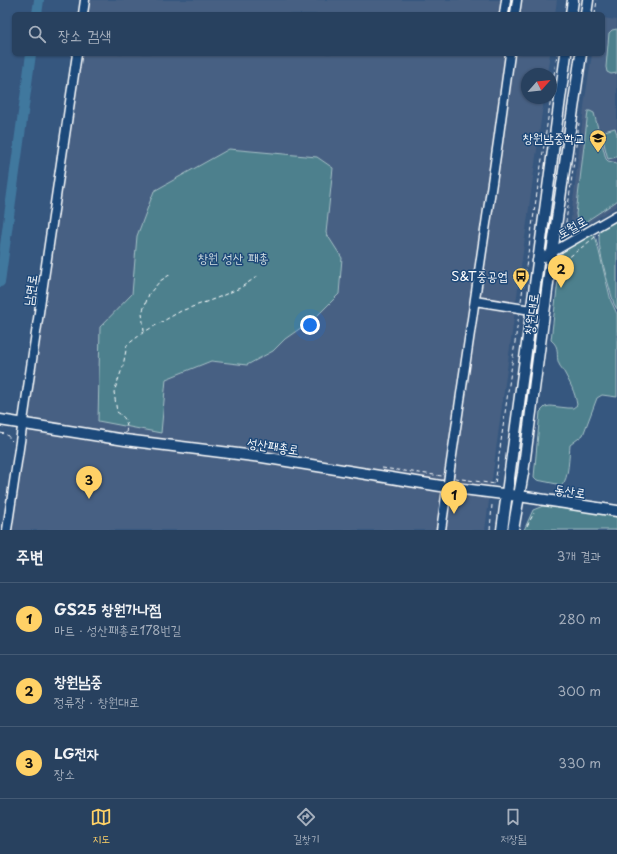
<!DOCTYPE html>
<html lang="ko">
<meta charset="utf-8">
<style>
body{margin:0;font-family:"Playpen Sans","Poor Story",sans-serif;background:#304865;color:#f1f3f6}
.compass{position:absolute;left:521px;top:68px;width:36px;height:36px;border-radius:50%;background:#28415f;box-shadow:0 1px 3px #0004;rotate:63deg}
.you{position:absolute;left:310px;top:325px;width:14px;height:14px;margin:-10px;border:3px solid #fff;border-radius:50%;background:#1a73e8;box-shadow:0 0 0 6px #1a73e833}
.badge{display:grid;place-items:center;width:26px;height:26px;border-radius:50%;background:#ffd166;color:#111;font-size:13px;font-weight:700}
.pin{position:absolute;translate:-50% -33px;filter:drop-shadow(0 1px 2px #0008)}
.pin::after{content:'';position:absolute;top:21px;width:14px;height:12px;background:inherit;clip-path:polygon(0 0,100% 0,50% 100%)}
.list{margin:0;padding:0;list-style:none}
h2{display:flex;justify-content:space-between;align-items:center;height:52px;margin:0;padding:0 16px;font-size:17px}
h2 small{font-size:13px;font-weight:400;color:#a5afbd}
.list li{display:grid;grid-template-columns:26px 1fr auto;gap:12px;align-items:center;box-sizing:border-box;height:72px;padding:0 16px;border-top:1px solid #445a74}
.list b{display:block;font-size:15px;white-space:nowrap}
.list p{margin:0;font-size:13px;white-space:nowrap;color:#a5afbd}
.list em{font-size:13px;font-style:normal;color:#a5afbd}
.icon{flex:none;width:22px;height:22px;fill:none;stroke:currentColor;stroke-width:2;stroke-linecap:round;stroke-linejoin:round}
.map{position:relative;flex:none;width:617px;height:530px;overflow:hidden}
.search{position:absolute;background:#28415f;box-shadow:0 1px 3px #0004;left:12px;right:12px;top:12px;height:44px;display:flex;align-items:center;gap:10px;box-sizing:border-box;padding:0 14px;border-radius:6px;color:#a5afbd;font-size:15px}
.sheet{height:268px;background:#28415f}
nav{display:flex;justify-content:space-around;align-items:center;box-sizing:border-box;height:56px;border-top:1px solid #445a74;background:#28415f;font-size:11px;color:#a5afbd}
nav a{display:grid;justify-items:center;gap:2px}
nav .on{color:#ffd166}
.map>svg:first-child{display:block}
.built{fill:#466083}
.green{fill:#4d808d;stroke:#a6c0c6}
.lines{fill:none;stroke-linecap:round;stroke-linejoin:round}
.river{stroke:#41789e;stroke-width:10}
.minor-casing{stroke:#fff;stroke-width:11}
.major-casing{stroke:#fff;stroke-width:13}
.path{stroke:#fff;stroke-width:1;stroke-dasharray:4 3;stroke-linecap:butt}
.minor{stroke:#1f4a7a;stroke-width:8}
.major{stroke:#1f4a7a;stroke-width:10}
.labels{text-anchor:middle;stroke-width:3;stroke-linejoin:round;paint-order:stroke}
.poi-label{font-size:13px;fill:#fff;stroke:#1f4a7a;text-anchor:end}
.street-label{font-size:13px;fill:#fff;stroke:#1f4a7a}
.park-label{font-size:13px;fill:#d2dfe2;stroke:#1f4a7a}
</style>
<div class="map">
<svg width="617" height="530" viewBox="0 0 617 530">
<rect width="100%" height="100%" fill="#36577f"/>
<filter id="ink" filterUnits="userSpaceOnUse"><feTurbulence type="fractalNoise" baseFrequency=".025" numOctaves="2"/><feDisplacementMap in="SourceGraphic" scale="8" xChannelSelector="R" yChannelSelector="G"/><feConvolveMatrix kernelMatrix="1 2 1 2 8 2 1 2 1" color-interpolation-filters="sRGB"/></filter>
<g filter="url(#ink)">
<path class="built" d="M89,0H557L555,14H87Z
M603,18L617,20V206L580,229H576L572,225L571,219L585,99L592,54H603Z
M81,54H550L547,74H527V98H544L485,530H11L23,440Z"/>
<path class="green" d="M617,29V73L611,74L607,72L606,67L609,33L612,30Z
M588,111H590L594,113L606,159L608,161L617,163V201L582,224L579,223L577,220L576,214Z
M615,128L617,134V157L608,159L601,132Z
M229,149L317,157L333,168L326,233L342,258L339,294L315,318L285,339L273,351L247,365L211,361L166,379L161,433L98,421L100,327L132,294L137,236L154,191Z
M617,218V309L614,304C610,289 595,243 600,231C603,224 611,221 617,218Z
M593,234L596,239L611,301L617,314V397L602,395L597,398L583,435L570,445C569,455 569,479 562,485L537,480L534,477L540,412L545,407L550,406L568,408H573L577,405C575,392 570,383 564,372C563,369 560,367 559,364C555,355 561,348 551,340L561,255L565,248Z
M543,506L617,515V530H524L533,510Z"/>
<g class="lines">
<path class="river" d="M37,14L39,0
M0,282L31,54"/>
<g class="minor-casing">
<path id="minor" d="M83,14L85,0
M504,14L506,0
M515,14L517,0
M537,261L617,215
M475,301L531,310
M7,530L77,54
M441,530L498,142L510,54"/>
</g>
<g class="major-casing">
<path id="major" d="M571,14L573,0
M586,14L588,0
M0,420L125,440L262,457L447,487L519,496L617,511
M502,530C524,372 544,213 566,54
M513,530L523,473L551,260L581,54"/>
</g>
<path class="path" d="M595,14L597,0
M551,96L557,54
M564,237L579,123
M559,265L599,234
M521,301L551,98
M144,331L142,313L149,294L160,281L171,274
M0,433L6,434L12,441
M126,433C128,422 126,418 117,412L114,392L123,366L127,345L144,332L181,311L217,298L240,288L258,276
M382,468L442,476
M455,478L495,484L519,314
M527,526L534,513
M490,530L492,505"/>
<use href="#minor" class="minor"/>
<use href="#major" class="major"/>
</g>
</g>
<defs>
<g id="school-pin" transform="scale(0.9)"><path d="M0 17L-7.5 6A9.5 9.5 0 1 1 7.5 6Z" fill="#ffd166" stroke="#1f4a7a"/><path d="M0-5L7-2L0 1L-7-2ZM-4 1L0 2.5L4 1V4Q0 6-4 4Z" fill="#111"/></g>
<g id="bus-pin" transform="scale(0.9)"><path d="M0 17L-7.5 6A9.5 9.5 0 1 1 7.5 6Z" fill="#ffd166" stroke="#1f4a7a"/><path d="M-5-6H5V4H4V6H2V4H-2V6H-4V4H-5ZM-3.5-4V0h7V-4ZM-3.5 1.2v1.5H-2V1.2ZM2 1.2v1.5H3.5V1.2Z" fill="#111"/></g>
</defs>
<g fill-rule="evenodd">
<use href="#school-pin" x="598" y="138"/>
<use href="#bus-pin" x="521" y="276"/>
</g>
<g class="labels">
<g class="poi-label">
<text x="585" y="143">창원남중학교</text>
<text x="508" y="281">S&amp;T중공업</text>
</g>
<g class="street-label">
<text transform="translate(572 227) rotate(-29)" y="5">토월로</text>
<text transform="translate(30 290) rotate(-82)" y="5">남면로</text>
<text transform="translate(531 314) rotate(-83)" y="5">창원대로</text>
<text transform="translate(273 446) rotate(8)" y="5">성산패총로</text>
<text transform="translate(570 491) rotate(9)" y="5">동산로</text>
</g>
<g class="park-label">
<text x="233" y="263">창원 성산 패총</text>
</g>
</g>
</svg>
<svg class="compass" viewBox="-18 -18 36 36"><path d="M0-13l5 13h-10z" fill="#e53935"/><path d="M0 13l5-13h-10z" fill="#a5afbd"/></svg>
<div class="you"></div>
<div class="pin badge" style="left:454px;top:514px">1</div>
<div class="pin badge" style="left:561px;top:288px">2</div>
<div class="pin badge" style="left:89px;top:499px">3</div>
<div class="search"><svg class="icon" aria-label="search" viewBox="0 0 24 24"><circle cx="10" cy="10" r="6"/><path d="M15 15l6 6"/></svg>장소 검색</div>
</div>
<section class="sheet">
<h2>주변<small>3개 결과</small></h2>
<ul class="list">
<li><span class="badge">1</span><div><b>GS25 창원가나점</b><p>마트 · 성산패총로178번길</p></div><em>280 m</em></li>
<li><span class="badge">2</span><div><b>창원남중</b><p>정류장 · 창원대로</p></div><em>300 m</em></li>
<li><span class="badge">3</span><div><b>LG전자</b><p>장소</p></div><em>330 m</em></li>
</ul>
</section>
<nav>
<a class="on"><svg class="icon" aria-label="map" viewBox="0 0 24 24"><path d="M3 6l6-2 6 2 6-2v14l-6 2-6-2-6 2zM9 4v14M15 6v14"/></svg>지도</a>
<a><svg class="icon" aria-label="directions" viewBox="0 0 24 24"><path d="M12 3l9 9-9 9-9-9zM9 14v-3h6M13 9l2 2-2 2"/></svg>길찾기</a>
<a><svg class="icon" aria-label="saved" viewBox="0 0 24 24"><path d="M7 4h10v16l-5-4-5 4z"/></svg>저장됨</a>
</nav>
